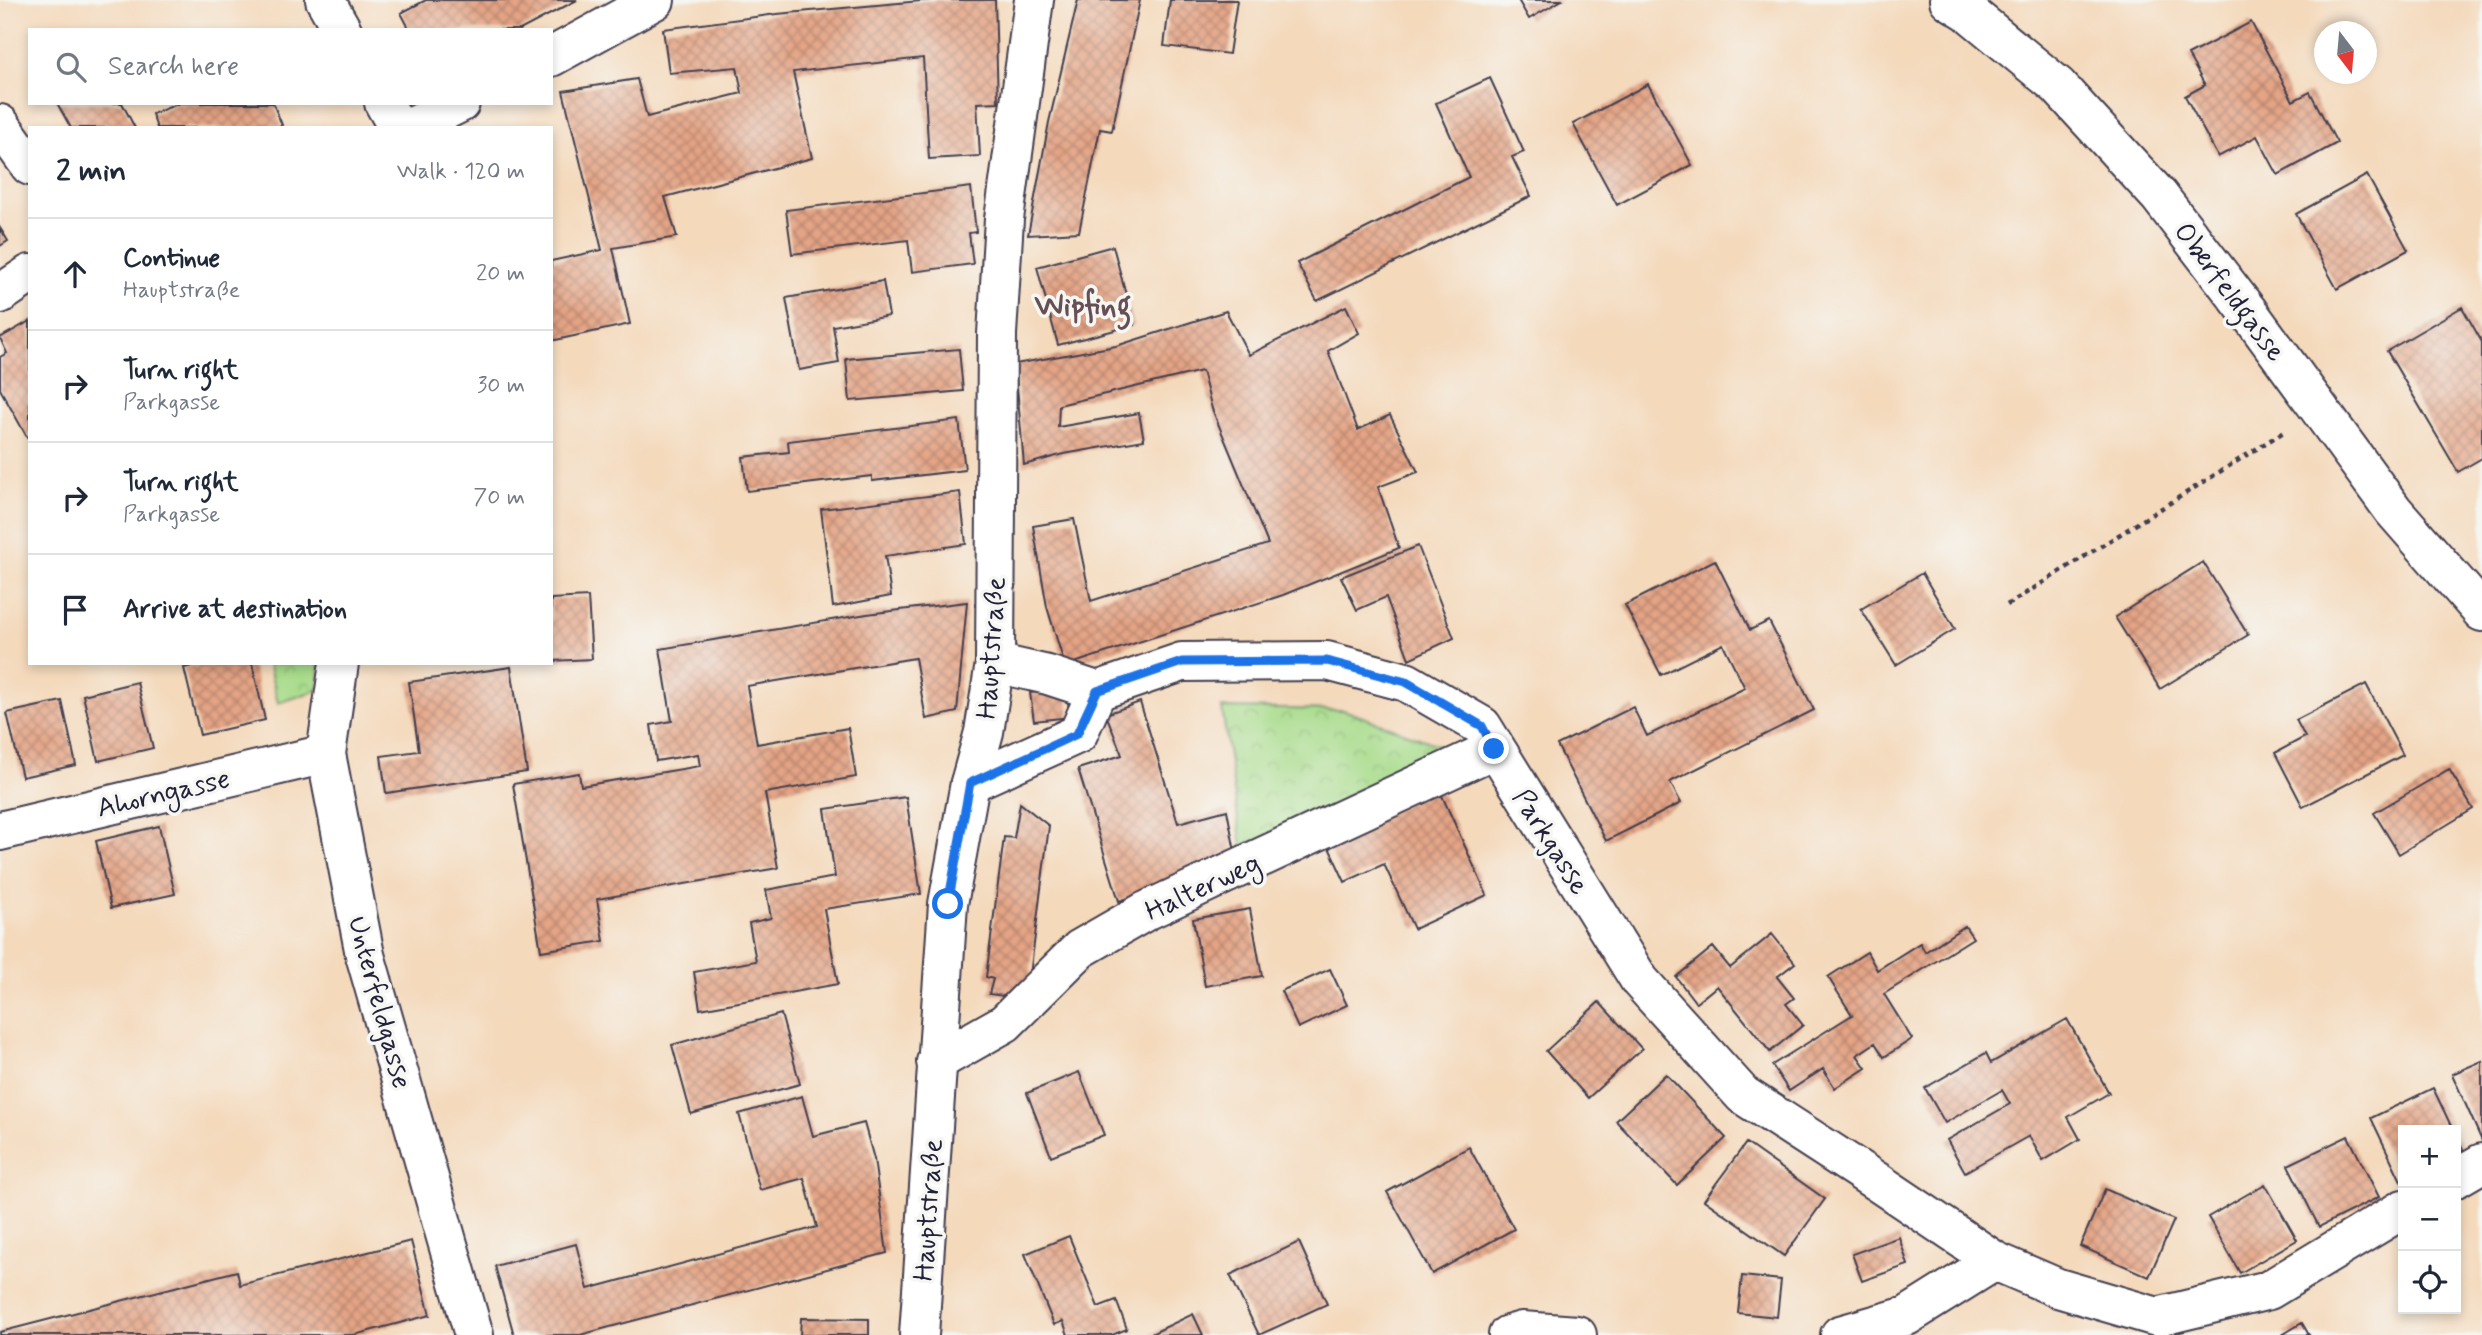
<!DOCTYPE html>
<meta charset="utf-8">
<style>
body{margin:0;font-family:Mynerve,sans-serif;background:#f2f2f3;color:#1f2937}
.controls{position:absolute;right:21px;bottom:21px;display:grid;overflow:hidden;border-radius:0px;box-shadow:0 4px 10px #0003}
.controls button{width:63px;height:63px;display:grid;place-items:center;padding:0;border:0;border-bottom:2px solid #e0e1e3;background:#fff;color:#1f2937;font:35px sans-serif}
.compass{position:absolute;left:2314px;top:21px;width:63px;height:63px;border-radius:50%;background:#fff;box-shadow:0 4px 10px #0003;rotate:164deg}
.stop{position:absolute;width:21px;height:21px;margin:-16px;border:5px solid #1a73e8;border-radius:50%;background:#fff}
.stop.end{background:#1a73e8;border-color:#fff;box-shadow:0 2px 7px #0008}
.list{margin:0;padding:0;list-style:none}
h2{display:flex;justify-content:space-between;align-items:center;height:91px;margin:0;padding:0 28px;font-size:30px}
h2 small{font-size:23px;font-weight:400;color:#747a83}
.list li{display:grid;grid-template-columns:46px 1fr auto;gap:21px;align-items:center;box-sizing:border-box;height:112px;padding:0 28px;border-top:2px solid #e0e1e3}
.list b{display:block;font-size:26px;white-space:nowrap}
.list p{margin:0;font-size:23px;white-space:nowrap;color:#747a83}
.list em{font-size:23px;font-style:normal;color:#747a83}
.icon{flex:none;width:38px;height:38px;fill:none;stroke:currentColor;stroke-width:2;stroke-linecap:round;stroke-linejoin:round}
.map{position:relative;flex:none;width:2482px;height:1335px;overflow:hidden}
.search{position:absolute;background:#fff;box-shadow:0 4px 10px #0003;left:28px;top:28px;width:525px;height:77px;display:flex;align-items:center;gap:18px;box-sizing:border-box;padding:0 24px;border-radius:0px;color:#747a83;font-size:26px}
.panel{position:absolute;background:#fff;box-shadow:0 4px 10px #0003;left:28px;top:126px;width:525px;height:539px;border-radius:0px}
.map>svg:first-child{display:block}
.park{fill:url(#park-crowns);stroke:#657f63;stroke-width:2}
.building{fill:url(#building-cross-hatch)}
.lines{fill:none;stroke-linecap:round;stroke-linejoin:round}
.street-casing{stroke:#423d4e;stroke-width:42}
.secondary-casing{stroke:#423d4e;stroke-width:42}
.path{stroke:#423d4e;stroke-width:4.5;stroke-dasharray:5 5;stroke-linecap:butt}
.street{stroke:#fff;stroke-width:38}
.secondary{stroke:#fff;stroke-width:38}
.route{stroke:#1a73e8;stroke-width:9}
.labels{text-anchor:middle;stroke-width:7;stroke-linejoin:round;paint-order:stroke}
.street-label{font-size:28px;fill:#22223b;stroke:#f6f6f2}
.quarter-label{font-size:32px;font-weight:bold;fill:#665055;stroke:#f6f6f2}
</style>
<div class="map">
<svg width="2482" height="1335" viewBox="0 0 2482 1335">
<defs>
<pattern id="park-crowns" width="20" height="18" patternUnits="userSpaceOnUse" patternTransform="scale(1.75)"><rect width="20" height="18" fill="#a8dc8b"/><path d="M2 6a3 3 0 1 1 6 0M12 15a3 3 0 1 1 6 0" fill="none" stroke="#90bc79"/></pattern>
<pattern id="building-cross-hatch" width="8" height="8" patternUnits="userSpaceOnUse" patternTransform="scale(1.75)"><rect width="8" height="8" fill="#e4a485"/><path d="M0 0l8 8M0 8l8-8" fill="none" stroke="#b8856e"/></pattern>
</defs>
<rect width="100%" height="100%" fill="#f6f6f2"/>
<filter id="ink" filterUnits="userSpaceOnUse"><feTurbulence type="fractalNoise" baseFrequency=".0143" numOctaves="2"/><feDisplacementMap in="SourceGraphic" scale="14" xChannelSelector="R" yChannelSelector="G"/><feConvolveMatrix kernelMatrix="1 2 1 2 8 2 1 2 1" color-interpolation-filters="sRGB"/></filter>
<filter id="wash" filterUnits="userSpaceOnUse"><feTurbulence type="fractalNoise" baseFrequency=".00686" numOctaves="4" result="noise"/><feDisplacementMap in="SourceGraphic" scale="28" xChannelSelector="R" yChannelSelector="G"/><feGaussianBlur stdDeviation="1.57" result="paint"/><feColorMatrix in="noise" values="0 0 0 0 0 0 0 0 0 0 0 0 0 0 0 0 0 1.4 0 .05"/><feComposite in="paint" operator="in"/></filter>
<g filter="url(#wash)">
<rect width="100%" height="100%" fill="#f4d9bb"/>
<path class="park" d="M268,663H319L318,690L278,703Z
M1222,708L1344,710L1457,752L1243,853Z"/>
<g id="blocks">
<path class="building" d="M426,0H577L520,30H410L401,13Z
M932,0H995L998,102L977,103L980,156L929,159L923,58L793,72L812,158L665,197L677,237L613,248L630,324L551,341V261L602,250L563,91L637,79L647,117L742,93L737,67L669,73L663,29L777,14Z
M1078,0H1140L1112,131L1100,129L1079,232L1028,235L1049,122Z
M1170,0H1237L1229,54L1164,46Z
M1518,0H1562L1529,19Z
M2251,22L2293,101L2310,92L2337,143L2278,175L2257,136L2218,157L2185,96L2205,85L2188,55Z
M1490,78L1524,152L1512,157L1531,196L1317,301L1297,263L1469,177L1436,103Z
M1648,84L1692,165L1617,205L1573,124Z
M57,103H122L135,128H71Z
M180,103H273L282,125L275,128H157L152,114Z
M2367,175L2408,250L2337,289L2296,214Z
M971,187L976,232L969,233L973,264L912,272L908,240L792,254L786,210Z
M0,228L8,241L0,246Z
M1113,246L1134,325L1058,345L1037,267Z
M883,281L889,316L833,326L839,363L799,370L786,298Z
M1346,306L1359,333L1328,351L1358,430L1390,415L1418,472L1378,487L1399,548L1283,595L1065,666L1047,607L1033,526L1074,519L1091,601L1268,544L1212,409L1202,371L1059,405L1058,427L1139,413L1144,440L1064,454L1024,465L1015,364L1116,346L1226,311L1249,355Z
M2462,307L2482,342V458L2458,472L2387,351Z
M30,321V435L27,437L0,389V357L7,353L0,338Z
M959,349L963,391L850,401L846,359Z
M959,420L965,470L872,481V476L747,491L743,457L789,452L788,441Z
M960,492L966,544L885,556L891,596L833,607L821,509Z
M1418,546L1454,638L1409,659L1386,597L1357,610L1341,577Z
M1715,560L1750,630L1769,621L1814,710L1670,782L1681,803L1606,841L1557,745L1633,707L1647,736L1745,688L1723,644L1661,675L1625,605Z
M2203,562L2248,635L2160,689L2115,617Z
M1922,573L1955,629L1896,665L1861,609Z
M588,597L592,659L551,661V599Z
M967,602L957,712L926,719L915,658L747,686L757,744L848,728L856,777L765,793L778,868L597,899L604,941L541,951L513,784L579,773L581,786L700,766L698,754L656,761L651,725L672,721L660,649L867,614Z
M203,663H252L265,720L200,735L184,668Z
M511,667L527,772L386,793L381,756L419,751L409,682Z
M137,682L153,748L98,761L83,695Z
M2366,684L2403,755L2303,807L2275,753L2305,737L2296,720Z
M1066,688L1070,717L1034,721L1030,693Z
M62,701L76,765L22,777L7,713Z
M1140,702L1178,823L1227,810L1235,852L1162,888L1119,901L1078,769L1122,755L1106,714Z
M2449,769L2473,809L2399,854L2374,813Z
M1439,789L1487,895L1414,929L1384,864L1345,882L1326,841Z
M906,797L921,894L824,909L838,984L700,1009L694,972L756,961L749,923L771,918L766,890L835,877L825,809Z
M1020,803L1049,826L1029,983L1017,998L989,994L993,979L986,977L1004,837L1014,838Z
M159,826L175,894L111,908L96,841Z
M1250,909L1262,976L1205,986L1193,919Z
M1965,926L1973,938L1884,994L1912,1039L1884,1057L1875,1043L1857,1055L1866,1068L1835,1088L1823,1069L1789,1091L1772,1065L1852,1015L1828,977L1867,952L1877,970L1920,943L1925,952Z
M1772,934L1795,963L1777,977L1794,998L1786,1004L1803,1025L1770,1052L1717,986L1696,1003L1676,977L1713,947L1730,968Z
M1330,969L1347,1005L1298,1028L1281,991Z
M1599,1002L1642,1049L1588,1098L1546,1051Z
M781,1014L800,1084L691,1114L672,1045Z
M2067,1019L2109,1093L2068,1117L2080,1139L2043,1161L2029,1136L1965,1172L1947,1140L2010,1104L2002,1090L1945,1123L1925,1088L1986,1053L1991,1063Z
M2482,1061V1141L2452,1074Z
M1079,1072L1104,1135L1051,1156L1027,1093Z
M1666,1074L1726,1138L1677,1185L1616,1121Z
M2433,1088L2453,1130H2403V1185L2371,1118Z
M802,1096L813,1136L864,1123L874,1159L887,1253L580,1335H514L495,1266L576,1244L588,1289L817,1227L804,1178L760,1190L739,1114Z
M2456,1135L2465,1153L2456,1158Z
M2348,1136L2379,1197L2319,1227L2288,1165Z
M1746,1143L1825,1199L1784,1256L1704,1200Z
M1469,1147L1514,1229L1432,1274L1387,1192Z
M2265,1184L2297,1240L2240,1273L2208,1217Z
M2105,1189L2174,1220L2149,1277L2080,1246Z
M1069,1236L1098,1307L1116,1300L1127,1329L1112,1335H1068L1063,1321L1054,1325L1025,1254Z
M1899,1237L1908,1265L1862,1281L1852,1254Z
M411,1241L430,1315L354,1335H0V1332L237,1271L240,1285Z
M1299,1242L1327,1304L1259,1335L1230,1275Z
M1742,1276L1781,1280L1777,1317L1738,1313Z
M1193,1314L1203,1335H1149Z
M801,1318L869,1319V1335H800Z
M2302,1323L2309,1335H2282Z"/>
</g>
</g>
<g filter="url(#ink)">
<use href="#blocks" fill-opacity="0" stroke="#423d4e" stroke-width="2"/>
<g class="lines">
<g class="street-casing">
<path id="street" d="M325,0L342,30
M1949,0L1967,11L2058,86L2159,196L2247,310L2393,510L2482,612
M551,57L655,0
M384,103L398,128
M0,124L30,166
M410,128L460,103
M0,294L30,274
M339,663L326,754L365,955L474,1335
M995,663L1048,675L1097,691
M970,783L1078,734L1097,691L1182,662L1327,661L1406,682L1482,726L1640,981L1743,1095L1879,1183L1995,1261L2058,1288L2157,1317L2269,1290L2403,1209
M0,831L326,754
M936,1062L1005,1023L1080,949L1146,911L1494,749
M2456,1178L2482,1163
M1508,1335L1522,1331L1577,1335
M1840,1335L1907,1316L1995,1261"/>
</g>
<g class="secondary-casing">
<path id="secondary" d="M919,1335L948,904L970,783L984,732L995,663L997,334L1004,219L1034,0"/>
</g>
<path class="path" d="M2007,605L2285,431"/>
<use href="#street" class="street"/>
<use href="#secondary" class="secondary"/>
</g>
</g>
<g class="lines" filter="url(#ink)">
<path class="route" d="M948,904L970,783L1077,734L1097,691L1182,662L1327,661L1406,682L1482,726L1494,749"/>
</g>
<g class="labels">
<g class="street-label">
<text transform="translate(2231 291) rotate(53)" y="10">Oberfeldgasse</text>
<text transform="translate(990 648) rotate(-86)" y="10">Hauptstraße</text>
<text transform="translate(163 792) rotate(-13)" y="10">Ahorngasse</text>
<text transform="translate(1552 841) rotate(58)" y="10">Parkgasse</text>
<text transform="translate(1202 886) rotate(-25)" y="10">Halterweg</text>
<text transform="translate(381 1002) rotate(75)" y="10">Unterfeldgasse</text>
<text transform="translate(927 1210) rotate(-86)" y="10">Hauptstraße</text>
</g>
<g class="quarter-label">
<text x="1083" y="315">Wipfing</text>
</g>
</g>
</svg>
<div class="controls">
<button>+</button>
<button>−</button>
<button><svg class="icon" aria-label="locate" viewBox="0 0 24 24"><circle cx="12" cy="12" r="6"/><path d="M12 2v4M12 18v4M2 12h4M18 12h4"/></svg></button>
</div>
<svg class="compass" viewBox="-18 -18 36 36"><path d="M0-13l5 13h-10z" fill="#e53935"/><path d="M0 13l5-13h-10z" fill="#747a83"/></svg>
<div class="stop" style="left:948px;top:904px"></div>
<div class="stop end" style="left:1494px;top:749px"></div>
<div class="search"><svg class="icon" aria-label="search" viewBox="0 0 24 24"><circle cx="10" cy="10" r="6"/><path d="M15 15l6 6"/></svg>Search here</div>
<section class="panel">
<h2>2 min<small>Walk · 120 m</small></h2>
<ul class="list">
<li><svg class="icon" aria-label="ahead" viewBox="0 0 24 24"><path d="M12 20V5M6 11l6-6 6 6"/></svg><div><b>Continue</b><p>Hauptstraße</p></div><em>20 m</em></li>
<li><svg class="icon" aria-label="right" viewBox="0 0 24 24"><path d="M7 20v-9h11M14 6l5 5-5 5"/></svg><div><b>Turn right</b><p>Parkgasse</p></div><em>30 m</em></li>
<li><svg class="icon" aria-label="right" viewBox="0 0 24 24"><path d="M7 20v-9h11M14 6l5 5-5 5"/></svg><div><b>Turn right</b><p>Parkgasse</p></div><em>70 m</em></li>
<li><svg class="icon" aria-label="arrive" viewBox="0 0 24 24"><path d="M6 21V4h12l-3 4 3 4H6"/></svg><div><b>Arrive at destination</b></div></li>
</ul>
</section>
</div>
